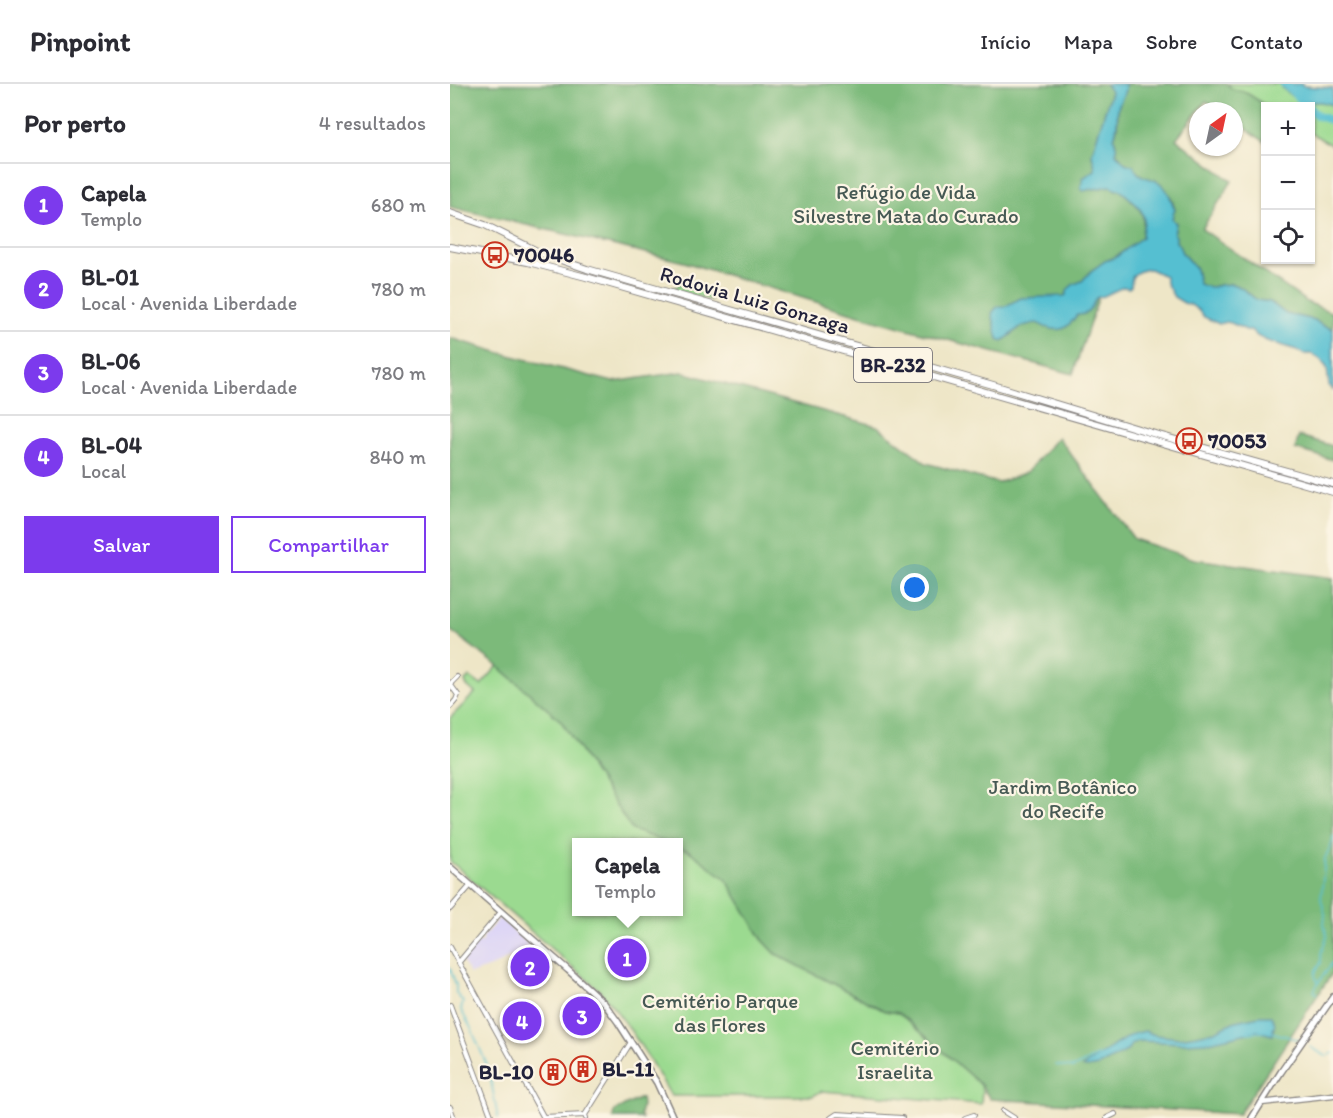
<!DOCTYPE html>
<html lang="pt">
<meta charset="utf-8">
<style>
body{margin:0;font-family:Itim,sans-serif;background:#f2f2f3;color:#2b2b33}
.controls{position:absolute;right:18px;top:18px;display:grid;overflow:hidden;border-radius:0px;box-shadow:0 2px 4px #0004}
.controls button{width:54px;height:54px;display:grid;place-items:center;padding:0;border:0;border-bottom:2px solid #e1e1e2;background:#fff;color:#2b2b33;font:30px sans-serif}
.compass{position:absolute;left:739px;top:18px;width:54px;height:54px;border-radius:50%;background:#fff;box-shadow:0 2px 4px #0004;rotate:33deg}
.you{position:absolute;left:465px;top:504px;width:21px;height:21px;margin:-15px;border:4px solid #fff;border-radius:50%;background:#1a73e8;box-shadow:0 0 0 9px #1a73e833}
.badge{display:grid;place-items:center;width:39px;height:39px;border-radius:50%;background:#7c3aed;color:#fff;font-size:20px;font-weight:700}
.pin{position:absolute;translate:-50% -50%;border:3px solid #fff;box-shadow:0 2px 6px #0006}
.popup{position:absolute;left:122px;top:754px;width:111px;height:78px;box-sizing:border-box;display:grid;place-content:center;border-radius:0px;background:#fff;filter:drop-shadow(0 2px 4px #0005);font-size:20px;white-space:nowrap;color:#7c7c81}
.popup b{font-size:22px;color:#2b2b33}
.popup::after{content:'';position:absolute;left:50%;top:100%;margin-left:-12px;border:12px solid transparent;border-top-color:#fff}
.list{margin:0;padding:0;list-style:none}
h2{display:flex;justify-content:space-between;align-items:center;height:78px;margin:0;padding:0 24px;font-size:26px}
h2 small{font-size:20px;font-weight:400;color:#7c7c81}
.list li{display:grid;grid-template-columns:39px 1fr auto;gap:18px;align-items:center;box-sizing:border-box;height:84px;padding:0 24px;border-top:2px solid #e1e1e2}
.list b{display:block;font-size:22px;white-space:nowrap}
.list p{margin:0;font-size:20px;white-space:nowrap;color:#7c7c81}
.list em{font-size:20px;font-style:normal;color:#7c7c81}
.actions{display:flex;gap:12px;padding:18px 24px}
.actions a{flex:1;padding:14px 0;border:2px solid #7c3aed;border-radius:0px;text-align:center;font-size:21px;color:#7c3aed}
.actions .main{background:#7c3aed;color:#fff}
.icon{flex:none;width:33px;height:33px;fill:none;stroke:currentColor;stroke-width:2;stroke-linecap:round;stroke-linejoin:round}
.map{position:relative;flex:none;width:883px;height:1034px;overflow:hidden}
header{display:flex;align-items:center;gap:36px;box-sizing:border-box;height:84px;padding:0 30px;background:#fff;border-bottom:2px solid #e1e1e2}
header strong{font-size:28px}
nav{display:flex;gap:33px;margin-inline-start:auto;font-size:21px}
main{display:flex}
aside{flex:1;background:#fff}
.map>svg:first-child{display:block}
.built{fill:#ddd5f6}
.green{fill:#9bda90;stroke:#5e7e66;stroke-width:1.5}
.forest{fill:#7cba7a;stroke:#4f6e5a;stroke-width:1.5}
.water{fill:#55bfd1;stroke:#3c7086;stroke-width:1.5}
.lines{fill:none;stroke-linecap:round;stroke-linejoin:round}
.stream{stroke:#55bfd1;stroke-width:1.5}
.river{stroke:#55bfd1;stroke-width:8}
.minor-casing{stroke:#888481;stroke-width:6}
.tertiary-casing{stroke:#888481;stroke-width:7}
.secondary-casing{stroke:#888481;stroke-width:8}
.trunk-casing{stroke:#888481;stroke-width:8}
.minor{stroke:#fff;stroke-width:4}
.tertiary{stroke:#fff;stroke-width:4.5}
.secondary{stroke:#fff;stroke-width:5}
.trunk{stroke:#fff;stroke-width:6}
.labels{text-anchor:middle;stroke-width:4.5;stroke-linejoin:round;paint-order:stroke}
.shield{fill:#fcf5e5;stroke:#63616e;stroke-width:1.5}
.shield-label{font-size:20px;font-weight:bold;fill:#22223b}
.park-label{font-size:21px;fill:#465954;stroke:#fcf5e5}
.poi-label{font-size:21px;font-weight:bold;fill:#22223b;stroke:#fcf5e5;text-anchor:start}
.street-label{font-size:21px;fill:#22223b;stroke:#fcf5e5}
</style>
<header>
<strong>Pinpoint</strong>
<nav><a>Início</a><a>Mapa</a><a>Sobre</a><a>Contato</a></nav>
</header>
<main>
<aside>
<h2>Por perto<small>4 resultados</small></h2>
<ul class="list">
<li><span class="badge">1</span><div><b>Capela</b><p>Templo</p></div><em>680 m</em></li>
<li><span class="badge">2</span><div><b>BL-01</b><p>Local · Avenida Liberdade</p></div><em>780 m</em></li>
<li><span class="badge">3</span><div><b>BL-06</b><p>Local · Avenida Liberdade</p></div><em>780 m</em></li>
<li><span class="badge">4</span><div><b>BL-04</b><p>Local</p></div><em>840 m</em></li>
</ul>
<div class="actions"><a class="main">Salvar</a><a>Compartilhar</a></div>
</aside>
<div class="map">
<svg width="883" height="1034" viewBox="0 0 883 1034">
<rect width="100%" height="100%" fill="#fcf5e5"/>
<filter id="ink" filterUnits="userSpaceOnUse"><feTurbulence type="fractalNoise" baseFrequency=".0167" numOctaves="2"/><feDisplacementMap in="SourceGraphic" scale="12" xChannelSelector="R" yChannelSelector="G"/><feConvolveMatrix kernelMatrix="1 2 1 2 8 2 1 2 1" color-interpolation-filters="sRGB"/></filter>
<filter id="wash" filterUnits="userSpaceOnUse"><feTurbulence type="fractalNoise" baseFrequency=".008" numOctaves="4" result="noise"/><feDisplacementMap in="SourceGraphic" scale="24" xChannelSelector="R" yChannelSelector="G"/><feGaussianBlur stdDeviation="1.35" result="paint"/><feColorMatrix in="noise" values="0 0 0 0 0 0 0 0 0 0 0 0 0 0 0 0 0 1.4 0 .05"/><feComposite in="paint" operator="in"/></filter>
<g filter="url(#wash)">
<rect width="100%" height="100%" fill="#eee6c7"/>
<path class="built" d="M49,834L80,861L46,881L20,890L12,877L28,858H33V853Z"/>
<path class="green" d="M778,0H830L831,3L842,12L860,18H871L883,21V62L861,49L860,22C847,22 830,25 817,22C811,21 801,12 793,8C786,5 781,7 778,0Z
M233,197C246,199 259,201 261,216L222,206Z
M48,582L111,637L182,746L216,758H126V828H228V763L239,767L277,795L312,855L326,870L435,927L449,929L531,1001L532,1008L531,1020L372,1007L363,1012H221C200,975 177,937 148,905L0,777V634L25,609L16,601L15,597L20,593L31,601Z"/>
<path class="forest" d="M0,0H656L661,8L642,69C642,75 646,81 645,87L634,94L639,106L660,102L666,106L669,105C678,113 691,122 693,134C694,140 692,147 692,153C685,160 675,166 667,172C656,179 642,182 635,195L649,212L623,290L432,238L234,178L0,123Z
M675,0H778C782,8 787,5 794,8C802,11 809,18 816,22L815,58L784,36V27H771L756,17L726,55L782,97L752,145L857,218L883,229V245L871,241L865,236L836,230L820,218L807,216L790,203L782,200L770,201L762,203L753,202L749,200L746,185L732,169L729,161L726,158L724,150L726,139L722,135L723,130L725,126L722,115L710,99L689,91L680,82L671,77L669,71L666,69L667,65L664,54C669,44 667,34 668,24C670,15 677,9 675,0Z
M0,254L51,269L163,298L232,288L427,342L476,379L548,399L577,388L608,353L684,455L744,475L883,494V888L789,1030L540,1015L531,1001L449,929L435,927L326,870L312,855L276,795L239,767L228,763V758H216L182,746L111,637L48,582L0,546Z
M849,352L883,362V376L845,365Z
M191,1014L192,1022L190,1030L192,1034H163L164,1027Z"/>
<path class="water" d="M656,0H675C677,9 670,15 668,24C667,34 668,44 664,54L667,65L666,69L675,79L684,82C688,96 702,92 711,100C720,107 721,117 725,126L723,130L722,135L726,139L724,150L726,152V158L729,161L732,169L746,185L749,200L753,202L762,203L770,201L782,200L790,203L807,216L820,218L836,230L865,236L871,241L883,245V306L879,302L877,284L871,276L862,270H853L847,266L817,257L807,252L801,246H796L781,239L776,238L769,240L754,233L748,226L741,221L734,219L724,213L716,199L715,192L700,185C695,185 684,188 682,194C681,196 682,199 681,202L679,204L673,203L654,212L646,214C641,223 641,231 627,231C617,245 612,249 595,243C589,240 588,238 581,240C565,243 565,250 552,257L548,255L542,229L547,223H554L571,214L614,212L616,211L618,205L624,200L632,197L641,187L655,177L666,173L692,153C692,148 693,143 694,138C695,124 678,113 669,105L666,106L660,102L633,107L630,104L633,98V94L645,86C646,81 642,75 642,69L661,8Z
M830,0H851L854,2L883,4V21L871,18H860L842,12L831,3Z
M809,932H821L825,939L822,951L807,947L759,958L732,959L688,957L681,961L677,967L648,982L637,984L632,983L671,957L683,950L695,947L705,951L729,954L747,951L765,947L785,937Z"/>
<g class="lines">
<path class="stream" d="M0,884L6,901V909L13,918L11,926L21,944L39,986L48,1034
M868,899L883,878
M867,910L864,907L868,899L865,892L866,886L871,879V869L877,852L874,840L875,830L871,815L875,774L882,759L883,752
M821,948L850,956
M797,949L813,948
M860,963L876,972L883,969
M606,981L623,984L649,971"/>
<path class="river" d="M834,0L858,22
M860,25L868,32L883,37"/>
</g>
</g>
<g filter="url(#ink)">
<g class="lines">
<g class="minor-casing">
<path id="minor" d="M0,600L8,611L6,616L0,623
M0,600L7,593
M0,825L21,801
M0,863L94,1034
M9,878L51,828
M0,921L42,1034
M0,1023L4,1034
M553,1027L564,1034
M94,1033L135,1031
M136,1034L135,1031L181,958
M381,1034L387,1030L452,1034
M515,1034L524,1031
M657,1034L665,1030"/>
</g>
<g class="tertiary-casing">
<path id="tertiary" d="M811,1019L883,1011"/>
</g>
<g class="secondary-casing">
<path id="secondary" d="M0,783L118,886L154,919L168,938L207,999L223,1034
M802,1034L831,988L883,913"/>
</g>
<g class="trunk-casing">
<path id="trunk" d="M0,129L35,141L93,170L137,185L543,301L705,350L883,400
M0,163L78,178L136,193L883,408"/>
</g>
<use href="#minor" class="minor"/>
<use href="#tertiary" class="tertiary"/>
<use href="#secondary" class="secondary"/>
<use href="#trunk" class="trunk"/>
</g>
</g>
<defs>
<g id="bus-ring" transform="scale(1.35)"><circle r="9.5" fill="#fcf5e5" stroke="#c8321e" stroke-width="1.5"/><path d="M-5-6H5V4H4V6H2V4H-2V6H-4V4H-5ZM-3.5-4V0h7V-4ZM-3.5 1.2v1.5H-2V1.2ZM2 1.2v1.5H3.5V1.2Z" fill="#c8321e"/></g>
<g id="building-ring" transform="scale(1.35)"><circle r="9.5" fill="#fcf5e5" stroke="#c8321e" stroke-width="1.5"/><path d="M-4-6H4V6H1V3H-1V6H-4ZM-2.5-4.3h1.7v1.8h-1.7ZM.8-4.3h1.7v1.8H.8ZM-2.5-1h1.7V.8h-1.7ZM.8-1h1.7V.8H.8Z" fill="#c8321e"/></g>
</defs>
<g fill-rule="evenodd">
<use href="#bus-ring" x="45" y="171"/>
<use href="#bus-ring" x="739" y="357"/>
<use href="#building-ring" x="133" y="985"/>
<use href="#building-ring" x="103" y="988"/>
</g>
<g class="labels">
<rect class="shield" x="404" y="264" width="78" height="34" rx="4.5"/>
<g class="shield-label">
<text x="443" y="288">BR-232</text>
</g>
<g class="park-label">
<text x="456" y="115">Refúgio de Vida<tspan x="456" dy="24">Silvestre Mata do Curado</tspan></text>
<text x="613" y="710">Jardim Botânico<tspan x="613" dy="24">do Recife</tspan></text>
<text x="270" y="924">Cemitério Parque<tspan x="270" dy="24">das Flores</tspan></text>
<text x="445" y="971">Cemitério<tspan x="445" dy="24">Israelita</tspan></text>
</g>
<g class="poi-label">
<text x="64" y="178">70046</text>
<text x="758" y="364">70053</text>
<text x="152" y="992">BL-11</text>
<text x="84" y="995" text-anchor="end">BL-10</text>
</g>
<g class="street-label">
<text transform="translate(305 216) rotate(16)" y="7">Rodovia Luiz Gonzaga</text>
</g>
</g>
</svg>
<div class="controls">
<button>+</button>
<button>−</button>
<button><svg class="icon" aria-label="locate" viewBox="0 0 24 24"><circle cx="12" cy="12" r="6"/><path d="M12 2v4M12 18v4M2 12h4M18 12h4"/></svg></button>
</div>
<svg class="compass" viewBox="-18 -18 36 36"><path d="M0-13l5 13h-10z" fill="#e53935"/><path d="M0 13l5-13h-10z" fill="#7c7c81"/></svg>
<div class="you"></div>
<div class="pin badge" style="left:177px;top:874px">1</div>
<div class="popup"><b>Capela</b>Templo</div>
<div class="pin badge" style="left:80px;top:883px">2</div>
<div class="pin badge" style="left:132px;top:932px">3</div>
<div class="pin badge" style="left:72px;top:937px">4</div>
</div>
</main>
